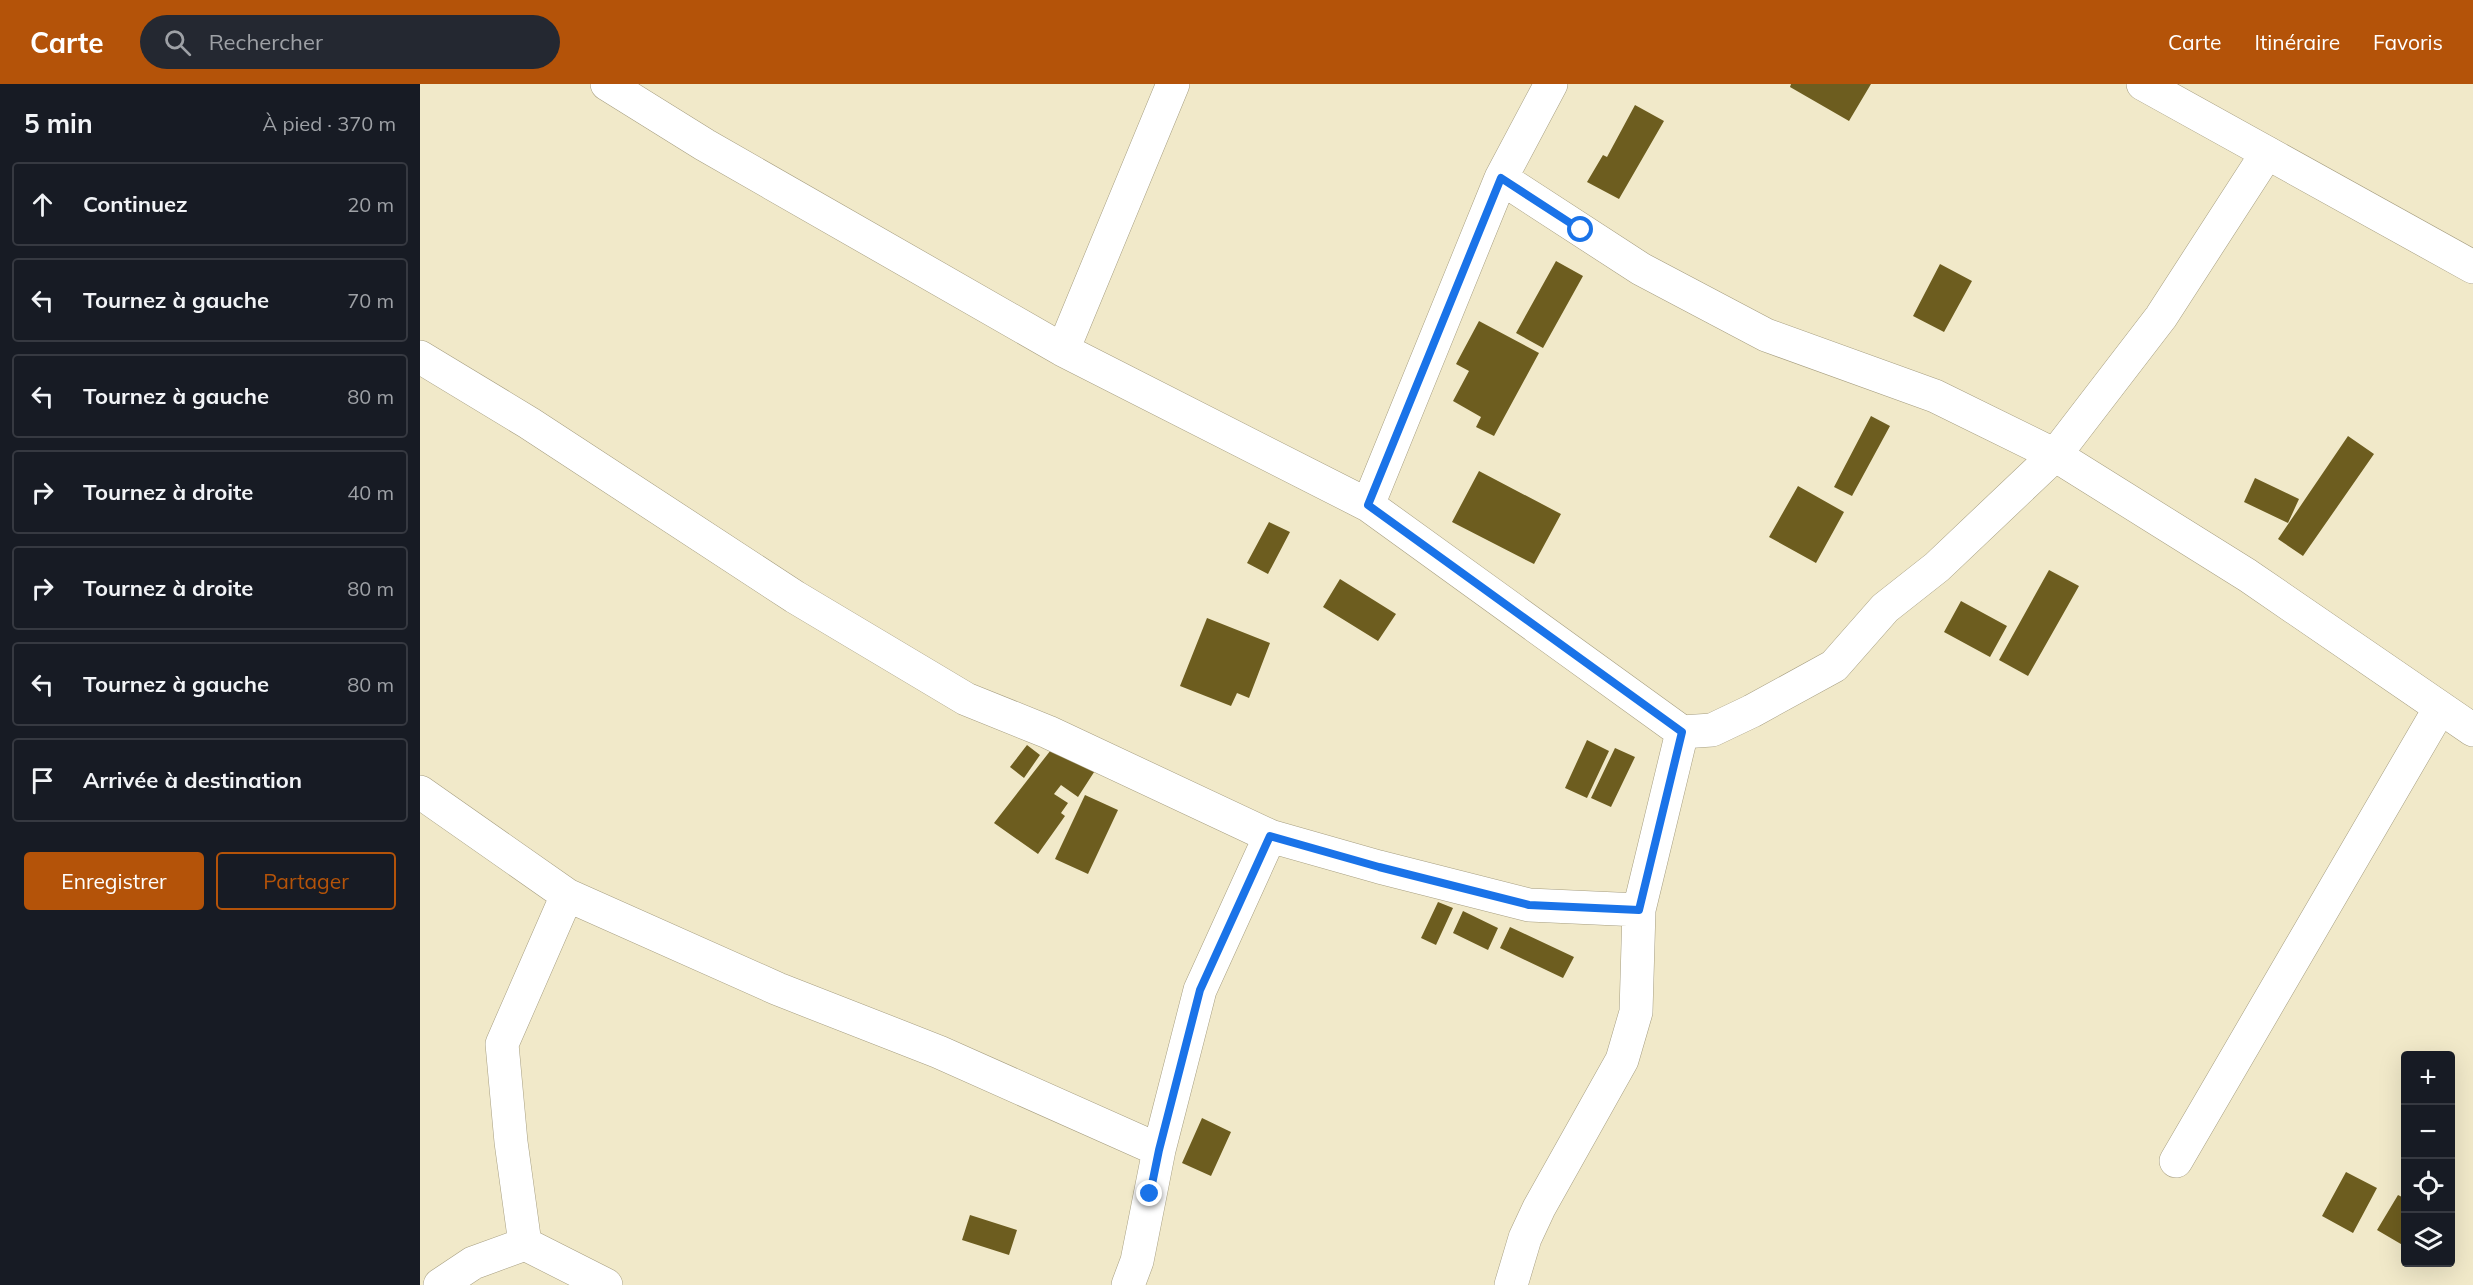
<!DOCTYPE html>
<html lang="fr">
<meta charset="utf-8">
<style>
body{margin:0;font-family:Mulish,sans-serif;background:#242831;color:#f1f3f6}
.controls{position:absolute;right:18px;bottom:18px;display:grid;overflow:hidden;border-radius:6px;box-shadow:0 6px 24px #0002}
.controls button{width:54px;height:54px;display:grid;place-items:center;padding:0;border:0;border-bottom:2px solid #363941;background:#171b24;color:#f1f3f6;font:30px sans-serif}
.stop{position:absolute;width:18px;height:18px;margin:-14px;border:4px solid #1a73e8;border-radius:50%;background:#fff}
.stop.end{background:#1a73e8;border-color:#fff;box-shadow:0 2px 6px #0008}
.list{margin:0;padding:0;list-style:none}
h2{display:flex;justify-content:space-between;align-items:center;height:78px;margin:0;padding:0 24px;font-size:26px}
h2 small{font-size:20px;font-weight:400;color:#9ea1a6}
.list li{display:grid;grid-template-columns:39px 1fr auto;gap:18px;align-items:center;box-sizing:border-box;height:84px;margin:0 12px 12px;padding:0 12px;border:2px solid #363941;border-radius:6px}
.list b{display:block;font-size:22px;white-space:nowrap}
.list em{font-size:20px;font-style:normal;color:#9ea1a6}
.actions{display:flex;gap:12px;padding:18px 24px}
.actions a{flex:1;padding:14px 0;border:2px solid #b45309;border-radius:6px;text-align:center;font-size:21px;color:#b45309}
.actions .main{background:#b45309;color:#fff}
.icon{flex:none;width:33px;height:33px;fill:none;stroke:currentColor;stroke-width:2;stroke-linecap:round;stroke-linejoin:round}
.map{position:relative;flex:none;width:2053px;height:1201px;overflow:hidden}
header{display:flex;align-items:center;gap:36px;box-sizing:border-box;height:84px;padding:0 30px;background:#b45309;color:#fff}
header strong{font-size:28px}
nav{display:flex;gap:33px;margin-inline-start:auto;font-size:21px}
.search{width:420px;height:54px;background:#242831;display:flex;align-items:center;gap:15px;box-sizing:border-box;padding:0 21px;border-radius:33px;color:#9ea1a6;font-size:22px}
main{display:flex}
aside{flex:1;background:#171b24}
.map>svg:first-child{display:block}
.building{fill:#6d5d1f}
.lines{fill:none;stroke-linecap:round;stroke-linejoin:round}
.street-casing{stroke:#a69e80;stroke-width:34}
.secondary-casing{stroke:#a69e80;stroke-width:34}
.street{stroke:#fff;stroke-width:33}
.secondary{stroke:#fff;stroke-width:33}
.route{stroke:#1a73e8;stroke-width:8}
</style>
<header>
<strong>Carte</strong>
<div class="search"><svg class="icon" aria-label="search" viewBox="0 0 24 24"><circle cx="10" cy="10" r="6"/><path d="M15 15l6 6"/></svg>Rechercher</div>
<nav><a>Carte</a><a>Itinéraire</a><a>Favoris</a></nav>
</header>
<main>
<aside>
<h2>5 min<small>À pied · 370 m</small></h2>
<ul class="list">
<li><svg class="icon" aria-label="ahead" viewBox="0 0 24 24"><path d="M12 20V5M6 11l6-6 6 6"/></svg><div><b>Continuez</b></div><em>20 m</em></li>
<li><svg class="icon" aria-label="left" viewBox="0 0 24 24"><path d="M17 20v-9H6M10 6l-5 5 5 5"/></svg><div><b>Tournez à gauche</b></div><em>70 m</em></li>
<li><svg class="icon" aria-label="left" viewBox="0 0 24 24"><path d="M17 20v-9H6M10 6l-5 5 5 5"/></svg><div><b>Tournez à gauche</b></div><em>80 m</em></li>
<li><svg class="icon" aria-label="right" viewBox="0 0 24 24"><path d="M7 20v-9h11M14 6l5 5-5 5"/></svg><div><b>Tournez à droite</b></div><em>40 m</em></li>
<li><svg class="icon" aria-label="right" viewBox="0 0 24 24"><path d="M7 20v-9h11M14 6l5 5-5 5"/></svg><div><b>Tournez à droite</b></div><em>80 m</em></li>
<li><svg class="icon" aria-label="left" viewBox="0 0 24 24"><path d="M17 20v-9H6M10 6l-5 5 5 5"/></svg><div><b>Tournez à gauche</b></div><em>80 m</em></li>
<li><svg class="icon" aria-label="arrive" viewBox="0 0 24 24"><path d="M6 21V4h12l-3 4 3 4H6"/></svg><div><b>Arrivée à destination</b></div></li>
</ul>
<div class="actions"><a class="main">Enregistrer</a><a>Partager</a></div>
</aside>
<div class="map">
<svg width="2053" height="1201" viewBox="0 0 2053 1201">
<rect width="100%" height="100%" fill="#f1e9c9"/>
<path class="building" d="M1371,0H1451L1429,37L1370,3Z
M1215,21L1244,37L1199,115L1167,98L1183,71L1187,73Z
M1136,177L1163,192L1123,264L1096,249Z
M1520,180L1552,197L1524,248L1493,232Z
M1059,237L1119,269L1074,352L1056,343L1061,333L1033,317L1049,287L1036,280Z
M1451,332L1470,342L1432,412L1414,403Z
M1928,352L1954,370L1883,472L1858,455Z
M1059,387L1141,430L1114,480L1032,438Z
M1835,394L1879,415L1868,439L1824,418Z
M1378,402L1424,428L1396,479L1349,453Z
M849,438L870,448L848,490L827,479Z
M1629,486L1659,502L1608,592L1579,576Z
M920,495L976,530L958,557L903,523Z
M1541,517L1587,542L1570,573L1524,548Z
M787,534L850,559L829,614L817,609L811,622L760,602Z
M1167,656L1189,667L1167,714L1145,704Z
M607,661L620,671L604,694L590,683Z
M634,662L678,682L658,713L641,701L634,710L648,719L641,729L645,732L618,770L574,739Z
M1195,664L1215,673L1191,723L1171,714Z
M665,711L698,726L668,790L635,775Z
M1018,818L1033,824L1016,861L1001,854Z
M1043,827L1078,844L1068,866L1033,849Z
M1090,843L1154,873L1143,894L1080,864Z
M782,1034L811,1048L791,1092L762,1079Z
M1926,1088L1957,1104L1933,1149L1902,1132Z
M1978,1111L1986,1115V1163L1957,1146Z
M550,1131L597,1146L589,1171L542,1156Z"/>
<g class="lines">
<g class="street-casing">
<path id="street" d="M187,0L285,61L643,266L948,421L1262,648L1292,646L1332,627L1414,582L1465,524L1517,483L1635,371L1741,233L1847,69
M1081,94L1221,185L1346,251L1515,312L1635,371L1827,491L2053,646
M643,266L753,0
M0,273L109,339L375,513L546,615L628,648L850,752L959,783L1109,821L1219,826
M948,421L1081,94L1131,0
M0,708L147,811L358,905L519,968L739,1066L780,906L850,752
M1756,1077L2020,624
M105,1160L91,1058L82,960L147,811
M20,1201L53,1179L105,1160L186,1201
M708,1201L717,1177L739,1066
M1091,1201L1105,1154L1119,1124L1202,976L1216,928L1219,826L1262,648"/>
</g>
<g class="secondary-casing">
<path id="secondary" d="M1723,0L2053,183"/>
</g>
<use href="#street" class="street"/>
<use href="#secondary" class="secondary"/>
</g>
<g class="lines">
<path class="route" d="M730,1110L739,1066L780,906L850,752L959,783L1109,821L1219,826L1262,648L948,421L1081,94L1161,146"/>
</g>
</svg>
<div class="controls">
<button>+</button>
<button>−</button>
<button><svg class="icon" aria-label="locate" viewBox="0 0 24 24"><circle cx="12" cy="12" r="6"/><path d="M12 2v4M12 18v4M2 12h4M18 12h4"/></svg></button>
<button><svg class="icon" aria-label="layers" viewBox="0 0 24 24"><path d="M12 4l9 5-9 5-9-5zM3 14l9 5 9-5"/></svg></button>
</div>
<div class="stop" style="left:1161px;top:146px"></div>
<div class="stop end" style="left:730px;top:1110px"></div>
</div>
</main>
